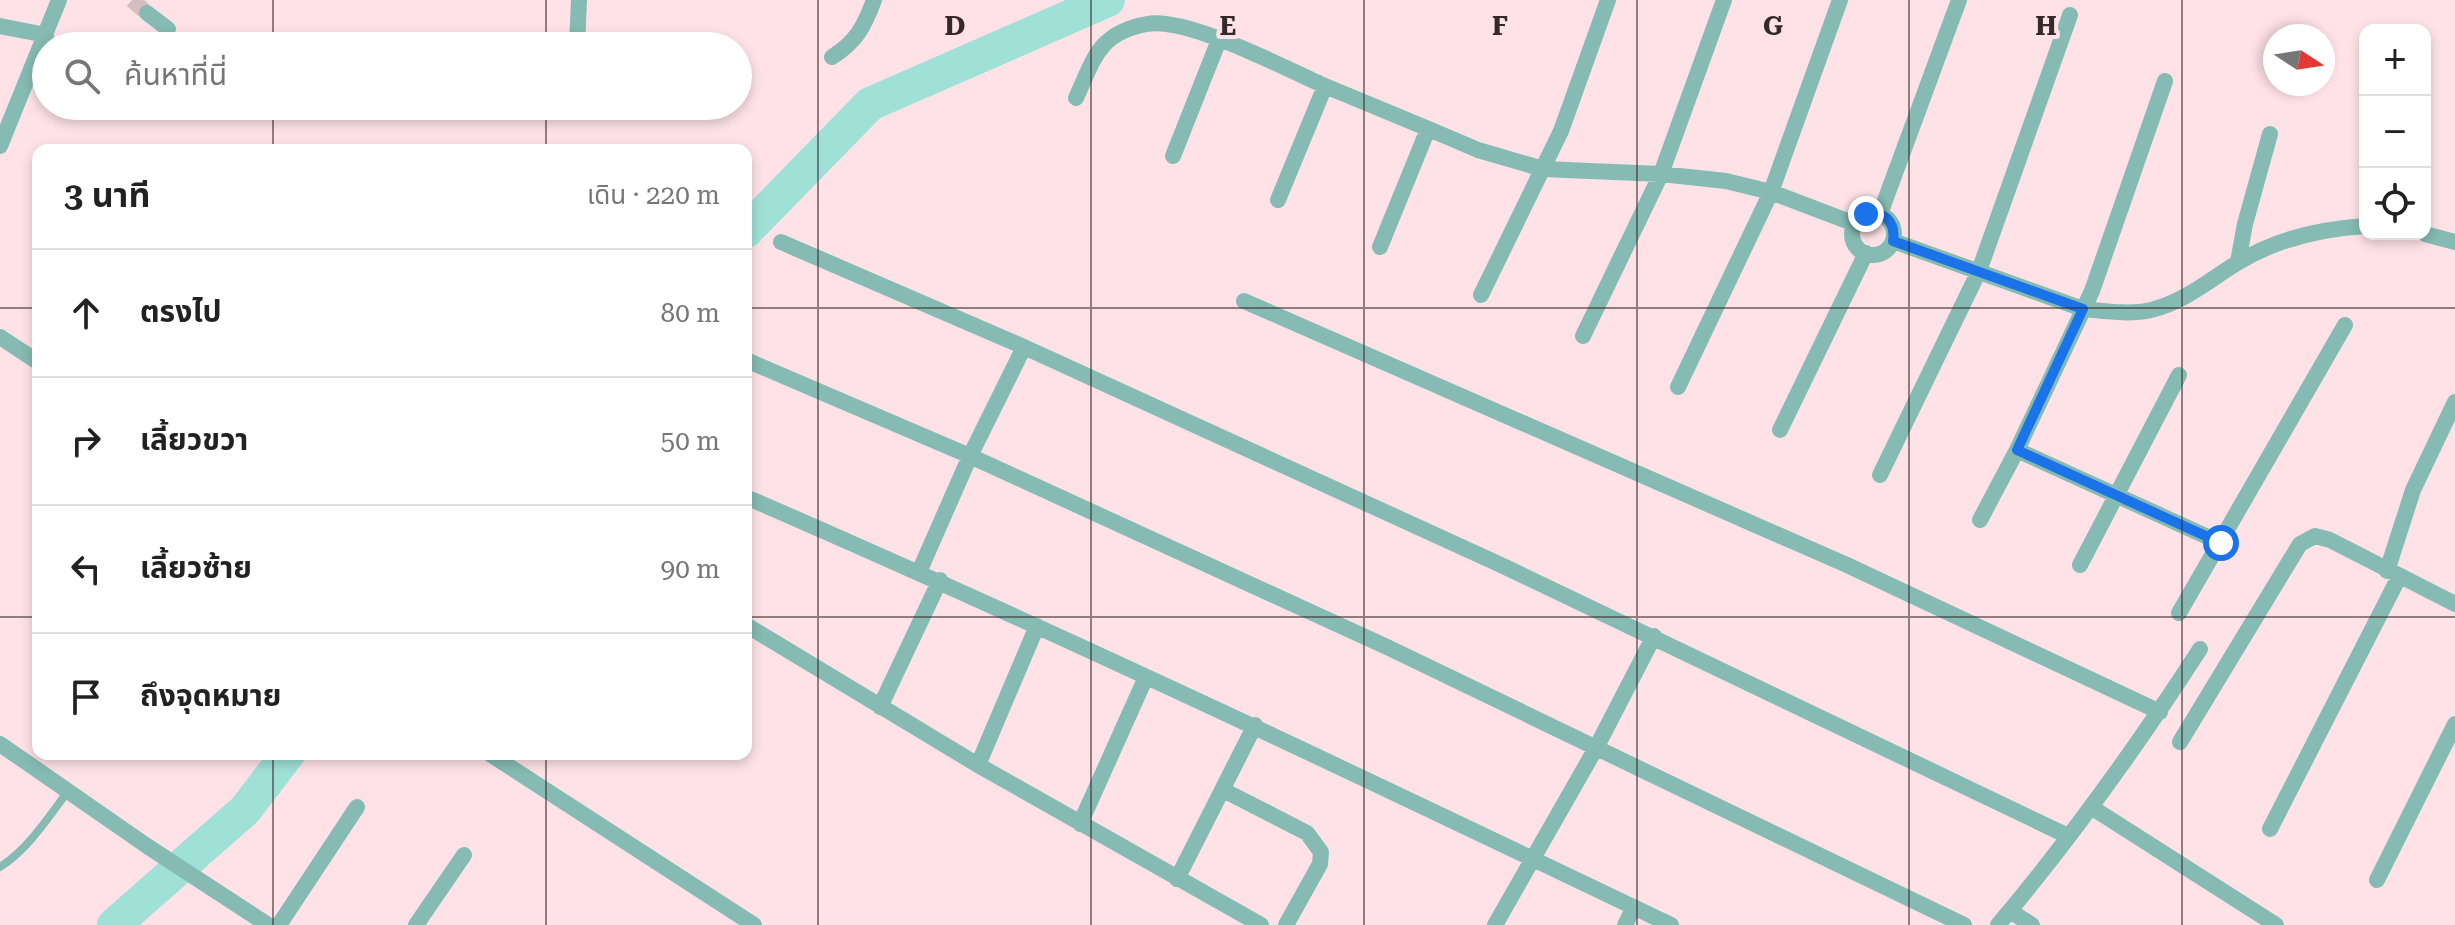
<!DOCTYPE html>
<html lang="th">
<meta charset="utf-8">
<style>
body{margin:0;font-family:"Roboto Serif","Noto Sans Thai",serif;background:#f2f2f2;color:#222}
.controls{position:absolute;right:24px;top:24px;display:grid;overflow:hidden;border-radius:16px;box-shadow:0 4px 12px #0003}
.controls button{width:72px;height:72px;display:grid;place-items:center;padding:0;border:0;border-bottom:2px solid #e0e0e0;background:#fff;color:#222;font:40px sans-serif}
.compass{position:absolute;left:2263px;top:24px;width:72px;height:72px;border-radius:50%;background:#fff;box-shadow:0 4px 12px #0003;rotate:102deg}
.stop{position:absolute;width:24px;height:24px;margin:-18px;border:6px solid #1a73e8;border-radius:50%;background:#fff}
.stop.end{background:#1a73e8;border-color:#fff;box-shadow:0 2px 8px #0008}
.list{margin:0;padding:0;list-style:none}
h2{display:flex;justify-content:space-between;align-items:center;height:104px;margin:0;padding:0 32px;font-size:34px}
h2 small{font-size:26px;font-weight:400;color:#767676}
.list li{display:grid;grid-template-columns:52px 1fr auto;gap:24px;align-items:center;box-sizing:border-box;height:128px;padding:0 32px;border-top:2px solid #e0e0e0}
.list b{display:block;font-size:30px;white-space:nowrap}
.list em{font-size:26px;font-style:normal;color:#767676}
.icon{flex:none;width:44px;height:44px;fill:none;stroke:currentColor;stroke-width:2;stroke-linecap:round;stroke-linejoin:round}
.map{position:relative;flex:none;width:2455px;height:925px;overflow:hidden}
.search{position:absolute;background:#fff;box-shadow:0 4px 12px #0003;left:32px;top:32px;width:720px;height:88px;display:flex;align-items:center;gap:20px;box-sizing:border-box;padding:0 28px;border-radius:44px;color:#767676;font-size:30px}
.panel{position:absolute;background:#fff;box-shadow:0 4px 12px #0003;left:32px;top:144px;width:720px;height:616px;border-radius:16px}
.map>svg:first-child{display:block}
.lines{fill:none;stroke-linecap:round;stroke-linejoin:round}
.river{stroke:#a0e1d7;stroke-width:34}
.street-tunnel{stroke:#d6bdc2;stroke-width:16;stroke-dasharray:16 8;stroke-linecap:butt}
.lane{stroke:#85bbb2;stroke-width:8}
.street{stroke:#85bbb2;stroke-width:16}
.route{stroke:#1a73e8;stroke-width:10}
.grid{fill:none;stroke:#36292c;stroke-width:2;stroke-opacity:0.55}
.grid-label{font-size:26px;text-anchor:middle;font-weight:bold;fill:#36292c;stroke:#fee2e7;stroke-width:8;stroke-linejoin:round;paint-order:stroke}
</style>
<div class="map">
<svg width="2455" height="925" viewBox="0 0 2455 925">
<rect width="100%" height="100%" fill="#fee2e7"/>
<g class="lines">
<path class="river" d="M746,231L870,104L1108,0
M114,925L245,810L288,754"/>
<path class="street-tunnel" d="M132,0L147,13"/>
<path class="lane" d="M0,867C28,849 48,818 68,791"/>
<path class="street" d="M147,13L168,29
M0,26L46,35
M577,46L579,0
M832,57C856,42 864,27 874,0
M1076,98C1094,59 1098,33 1147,24C1187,16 1286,69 1325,86C1376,107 1427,128 1478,150L1543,169L1661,174L1726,181L1771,192L1855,224
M0,146L59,0
M1173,156L1219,40
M1278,200L1325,86
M1852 234a21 21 0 1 1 42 0a21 21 0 1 1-42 0Z
M1880,214L1959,0
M2425,234L2455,242
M1893,241L2083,309C2105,311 2129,315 2151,310C2184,302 2208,281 2237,263C2276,239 2319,229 2365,226
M781,242L1024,347L1501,565L2068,836
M1380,247L1428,129
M2238,262L2245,224L2270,134
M1481,295L1561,131L1608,0
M1244,301L1847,565L2160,712
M1583,336L1661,174L1724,0
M0,337L38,362
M746,360L970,456L1387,647L1964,925
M1678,387L1771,192L1840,0
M1780,430L1866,253
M2017,450L2221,543
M1880,475L1979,271L2070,15
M746,497C1058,632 1364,778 1671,925
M1980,520L2017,450L2092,291L2165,81
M2080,565L2179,375
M2387,571L2413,490L2455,402
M919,572L970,456L1024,347
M2179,613L2345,325
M746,625L978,765L1261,925
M880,707L940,580
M2180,742L2300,544L2315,536L2330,540L2455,604
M0,744L147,846L268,925
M490,754L754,925
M978,765L1037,626
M1223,790L1307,833L1321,852L1320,864L1286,925
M2091,807L2276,925
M1080,824L1146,677
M2270,829L2399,577
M1177,879L1255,725
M2377,880L2455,724
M2010,911L2032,925
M279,925L357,807
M416,925L464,855
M1495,925L1596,748L1654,636
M1625,925L1634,907
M1998,925C2071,838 2138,745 2200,649"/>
</g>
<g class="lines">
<path class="route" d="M1866,214C1884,210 1896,222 1893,241L2083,309L2017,450L2221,543"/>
</g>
<path class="grid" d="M273,0V46M546,0V46M818,0V925M1091,0V925M1364,0V925M1637,0V925M1909,0V925M2182,0V925M273,106V150M546,106V150M0,308H38M746,308H2455M0,617H38M746,617H2455M273,754V925M546,754V925"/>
<g class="grid-label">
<text x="955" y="35">D</text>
<text x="1228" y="35">E</text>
<text x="1500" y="35">F</text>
<text x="1773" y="35">G</text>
<text x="2046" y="35">H</text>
</g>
</svg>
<div class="controls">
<button>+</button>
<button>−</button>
<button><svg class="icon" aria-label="locate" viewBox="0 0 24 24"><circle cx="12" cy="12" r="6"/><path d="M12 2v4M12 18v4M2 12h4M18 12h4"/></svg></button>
</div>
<svg class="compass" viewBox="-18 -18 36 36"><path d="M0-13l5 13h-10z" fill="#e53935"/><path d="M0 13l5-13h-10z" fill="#767676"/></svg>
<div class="stop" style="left:2221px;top:543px"></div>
<div class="stop end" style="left:1866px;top:214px"></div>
<div class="search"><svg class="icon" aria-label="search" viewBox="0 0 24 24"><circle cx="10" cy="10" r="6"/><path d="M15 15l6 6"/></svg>ค้นหาที่นี่</div>
<section class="panel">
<h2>3 นาที<small>เดิน · 220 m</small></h2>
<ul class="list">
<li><svg class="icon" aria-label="ahead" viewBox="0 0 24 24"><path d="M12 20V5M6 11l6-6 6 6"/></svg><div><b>ตรงไป</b></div><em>80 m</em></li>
<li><svg class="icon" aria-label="right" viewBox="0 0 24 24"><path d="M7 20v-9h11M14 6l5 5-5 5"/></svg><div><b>เลี้ยวขวา</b></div><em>50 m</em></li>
<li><svg class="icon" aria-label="left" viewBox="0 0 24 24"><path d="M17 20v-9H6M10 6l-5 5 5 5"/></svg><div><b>เลี้ยวซ้าย</b></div><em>90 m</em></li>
<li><svg class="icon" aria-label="arrive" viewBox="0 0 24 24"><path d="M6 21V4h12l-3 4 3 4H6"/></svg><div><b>ถึงจุดหมาย</b></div></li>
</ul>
</section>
</div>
